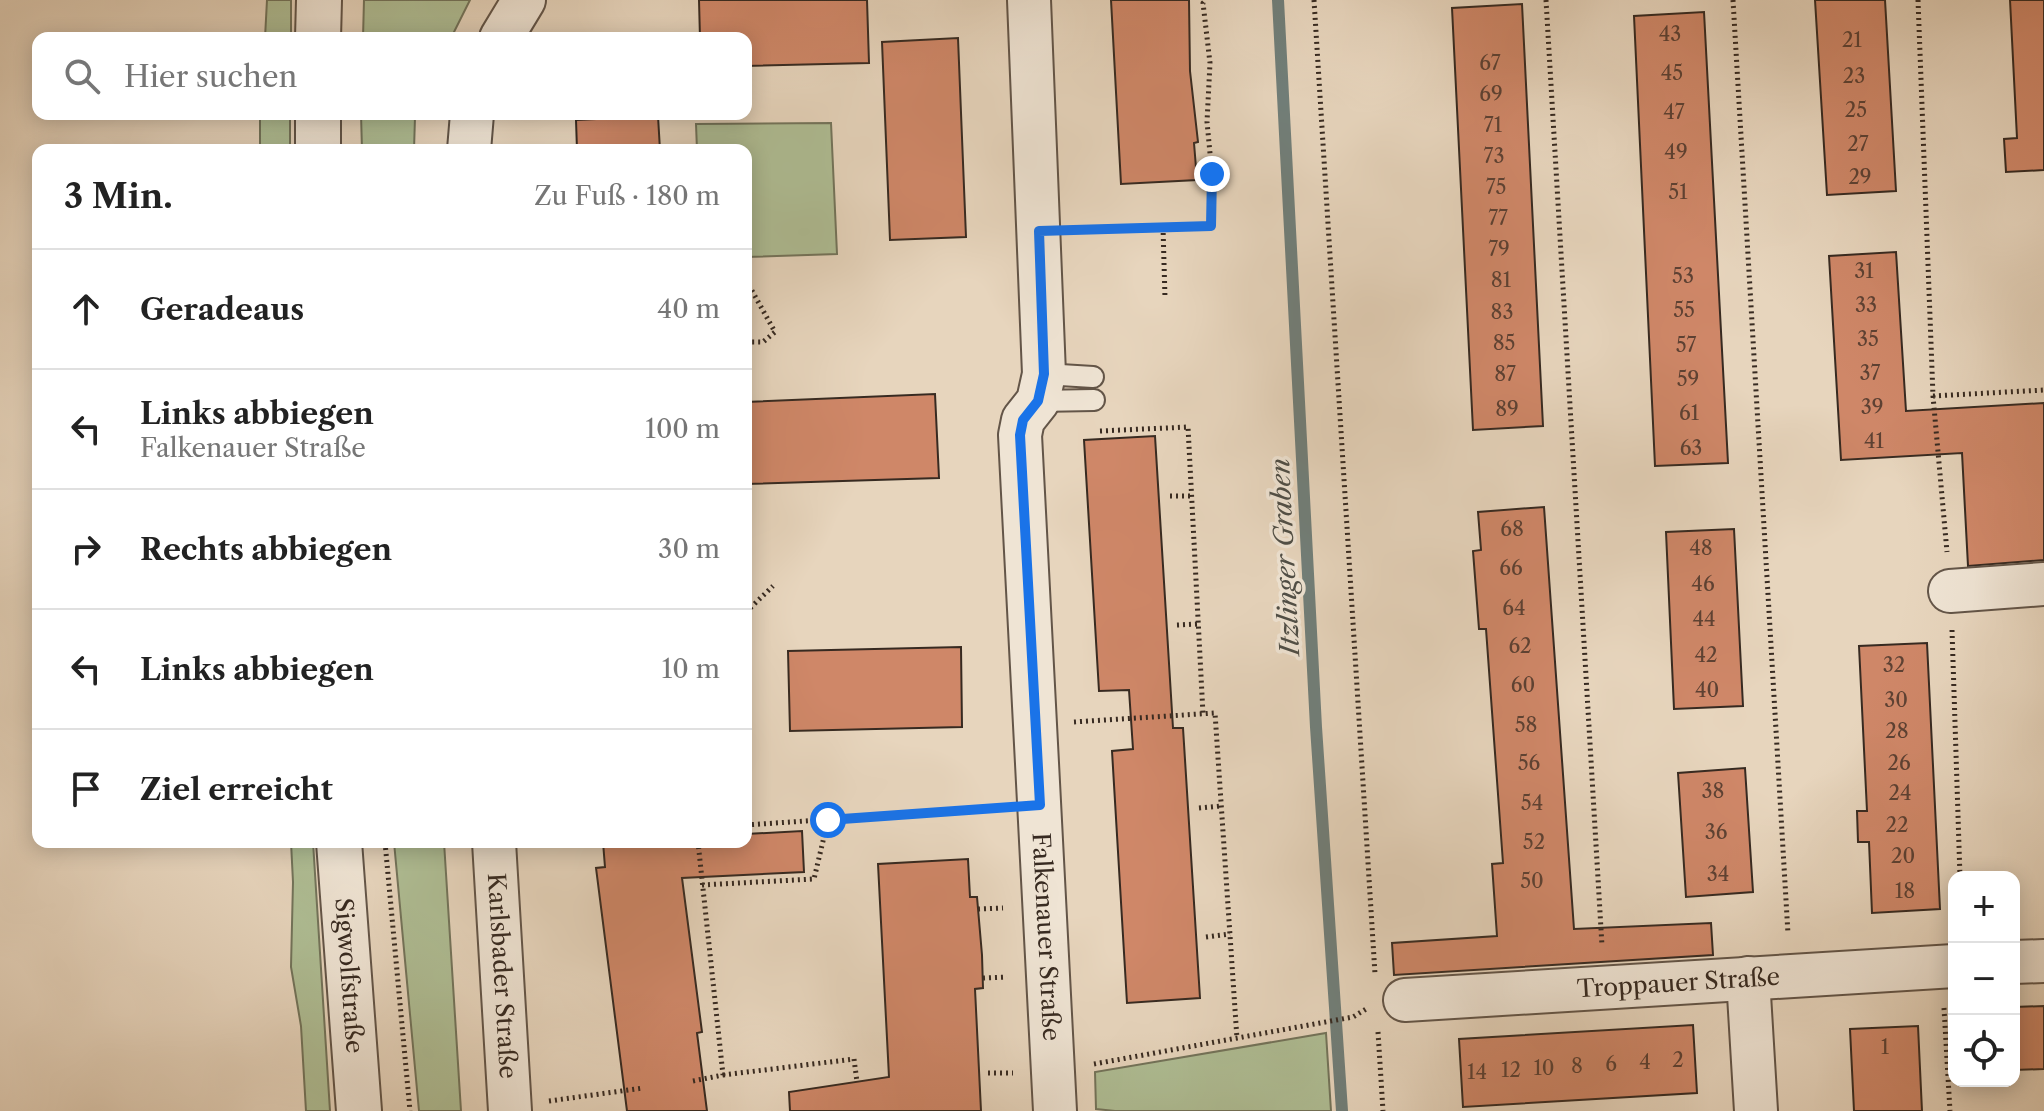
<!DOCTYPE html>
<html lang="de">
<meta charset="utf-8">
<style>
body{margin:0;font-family:"Libre Caslon Text",serif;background:#f6f6f6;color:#222}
.controls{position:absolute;right:24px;bottom:24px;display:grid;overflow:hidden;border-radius:16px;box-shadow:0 4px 20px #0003}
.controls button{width:72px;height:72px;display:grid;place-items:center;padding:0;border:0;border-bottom:2px solid #e0e0e0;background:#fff;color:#222;font:40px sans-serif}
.stop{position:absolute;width:24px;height:24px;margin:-18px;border:6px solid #1a73e8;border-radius:50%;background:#fff}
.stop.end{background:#1a73e8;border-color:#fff;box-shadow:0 2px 8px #0008}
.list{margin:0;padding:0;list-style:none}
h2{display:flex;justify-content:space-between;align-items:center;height:104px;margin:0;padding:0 32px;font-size:34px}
h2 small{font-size:26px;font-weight:400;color:#767676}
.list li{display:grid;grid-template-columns:52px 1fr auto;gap:24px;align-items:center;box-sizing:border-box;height:120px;padding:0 32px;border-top:2px solid #e0e0e0}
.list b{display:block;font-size:30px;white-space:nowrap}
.list p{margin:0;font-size:26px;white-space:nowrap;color:#767676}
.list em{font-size:26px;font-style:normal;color:#767676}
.icon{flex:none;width:44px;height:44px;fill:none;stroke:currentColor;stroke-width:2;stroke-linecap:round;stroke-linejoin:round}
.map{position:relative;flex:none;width:2044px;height:1111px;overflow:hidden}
.search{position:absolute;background:#fff;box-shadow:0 4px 20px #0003;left:32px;top:32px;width:720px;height:88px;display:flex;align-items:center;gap:20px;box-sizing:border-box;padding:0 28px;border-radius:16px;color:#767676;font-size:30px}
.panel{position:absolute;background:#fff;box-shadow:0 4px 20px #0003;left:32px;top:144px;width:720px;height:704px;border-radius:16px}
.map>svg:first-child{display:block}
.green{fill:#afbe95;stroke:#73745b;stroke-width:2}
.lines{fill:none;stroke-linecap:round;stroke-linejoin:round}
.stream{stroke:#717f7a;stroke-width:12}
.building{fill:#cf8768;stroke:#372a21;stroke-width:2}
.service-casing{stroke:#635548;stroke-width:24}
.minor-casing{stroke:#635548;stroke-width:46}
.tertiary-casing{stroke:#635548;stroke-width:48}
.path{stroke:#372a21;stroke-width:5;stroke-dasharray:2 4;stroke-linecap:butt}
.service{stroke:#efe4d4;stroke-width:20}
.minor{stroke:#efe4d4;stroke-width:42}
.tertiary{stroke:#efe4d4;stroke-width:44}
.route{stroke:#1a73e8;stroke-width:10}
.labels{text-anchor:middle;stroke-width:7;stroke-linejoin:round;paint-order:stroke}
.number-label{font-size:20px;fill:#5d4133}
.street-label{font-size:24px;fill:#372a21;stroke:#efe4d4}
.water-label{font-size:26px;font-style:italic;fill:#4f4e46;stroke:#efe4d4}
</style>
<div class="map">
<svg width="2044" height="1111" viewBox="0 0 2044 1111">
<rect width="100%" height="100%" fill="#e7d5bd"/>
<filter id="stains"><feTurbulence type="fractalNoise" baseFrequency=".0025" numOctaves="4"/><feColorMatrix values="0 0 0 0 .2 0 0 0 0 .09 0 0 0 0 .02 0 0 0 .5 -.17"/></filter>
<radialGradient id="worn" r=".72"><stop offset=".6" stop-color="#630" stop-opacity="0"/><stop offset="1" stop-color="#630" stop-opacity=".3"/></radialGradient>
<path class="green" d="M267,0H291V38H265Z
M364,0H470L451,38H363Z
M260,114H290V150H260Z
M361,114H432L439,117H415L414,150H362Z
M831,123L837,254L746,257V150H697L696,124Z
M291,842H313L330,1111H306L301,1026L291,967L293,882Z
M394,842H444L461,1111H419Z
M1326,1033L1331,1111H1115L1096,1109L1095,1072Z"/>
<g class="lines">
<path class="stream" d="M1278,0L1316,727L1342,1111"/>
</g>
<path class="building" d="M699,0H867L869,63L746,66V38H700Z
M1111,0H1189L1190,71L1198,142L1194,143L1197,180L1121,184Z
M1815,0H1885L1896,191L1827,195Z
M2010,0H2044V170L2006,172L2004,139L2017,138Z
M1522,4L1543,426L1473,430L1452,8Z
M1704,12L1728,463L1655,466L1634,16Z
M958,38L966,237L890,240L882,42Z
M658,116L660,150H577L576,120Z
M1896,252L1906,411L2044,403V560L1968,566L1962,453L1841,460L1829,256Z
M935,394L939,478L746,484V402Z
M1155,436L1173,728H1183L1200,998L1127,1003L1112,751L1133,749L1129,690L1099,691L1084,440Z
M1544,507L1574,929L1711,923L1713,955L1394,975L1392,943L1497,936L1492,864L1503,863L1486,629H1479L1473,551L1481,550L1478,512Z
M1734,529L1743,706L1674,709L1666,532Z
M1927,643L1940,909L1872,913L1869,842H1858L1857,811H1867L1859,646Z
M961,647L962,727L790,731L788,651Z
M1745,768L1753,892L1686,897L1678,773Z
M802,831L804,872L682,878L702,1032L697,1033L707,1111H627L596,868L605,867L603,842H746V834Z
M968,859L970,897H977L982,955L983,988L975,989L981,1111H790L789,1092L889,1077L878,864Z
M2044,1006V1069L2014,1070V1007Z
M1693,1025L1697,1093L1463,1107L1459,1039Z
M1918,1026L1922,1111H1854L1850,1029Z"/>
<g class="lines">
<g class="service-casing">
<path id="service" d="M1044,374L1093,377
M1038,401L1094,400"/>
</g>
<g class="minor-casing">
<g id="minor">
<path id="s1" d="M1029,0L1044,374L1038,401L1023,420L1020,435L1055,1111"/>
<path d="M501,38L524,0"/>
<path d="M469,150L472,114"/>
<path d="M1950,591L2044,584"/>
<path id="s2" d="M494,842L510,1111"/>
<path d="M2014,962L2044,961"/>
<path d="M1748,978L1756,1111"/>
<path id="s3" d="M1405,1000L1954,966"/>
</g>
</g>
<g class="tertiary-casing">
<g id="tertiary">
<path d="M318,38L319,0"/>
<path d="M318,114V150"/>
<path id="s4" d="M339,842L359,1111"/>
</g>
</g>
<path class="path" d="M1314,0L1375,974
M1546,0L1602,946
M1733,0L1788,934
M1918,0L1933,396L1947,552
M1163,227L1165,298
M1080,230L1211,226L1212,174L1207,122L1210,63L1203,3L1206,0
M746,280L775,332L763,342H746
M1933,396L2044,390
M1100,431L1188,427L1203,714
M1170,496H1192
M746,612L773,586
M1177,625L1198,624
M1952,630L1960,877
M1074,722L1215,713L1237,1039
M1199,808L1221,806
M746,825L999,808
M385,842L410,1111
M702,885L814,879L828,820
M978,909L1003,908
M1206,937L1230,934
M983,978L1007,977
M1944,1008L1950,1111
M1378,1032L1383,1111
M1094,1064L1353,1017L1366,1009
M988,1073H1013
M723,1075L854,1059L857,1082
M693,1081L723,1075L698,842
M549,1101L643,1088"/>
<use href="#service" class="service"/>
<use href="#minor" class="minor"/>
<use href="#tertiary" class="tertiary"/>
</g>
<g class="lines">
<path class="route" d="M828,820L1040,805L1020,435L1023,420L1038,401L1044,374L1039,231L1211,226L1212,174"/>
</g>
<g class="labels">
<g class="number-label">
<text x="1670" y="41">43</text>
<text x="1852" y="47">21</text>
<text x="1490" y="70">67</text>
<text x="1672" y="80">45</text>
<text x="1854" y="83">23</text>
<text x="1491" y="101">69</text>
<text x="1856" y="117">25</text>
<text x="1674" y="119">47</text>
<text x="1493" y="132">71</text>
<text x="1858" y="151">27</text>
<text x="1676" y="159">49</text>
<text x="1494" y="163">73</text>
<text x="1860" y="184">29</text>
<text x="1496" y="194">75</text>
<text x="1678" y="199">51</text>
<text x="1498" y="225">77</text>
<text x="1499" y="256">79</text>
<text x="1864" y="278">31</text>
<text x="1683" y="283">53</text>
<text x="1501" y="287">81</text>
<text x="1866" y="312">33</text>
<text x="1684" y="317">55</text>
<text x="1502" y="319">83</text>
<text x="1868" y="346">35</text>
<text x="1504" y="350">85</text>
<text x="1686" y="352">57</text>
<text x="1870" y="380">37</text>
<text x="1505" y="381">87</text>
<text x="1688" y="386">59</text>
<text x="1872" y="414">39</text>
<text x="1507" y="416">89</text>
<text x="1689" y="420">61</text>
<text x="1874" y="448">41</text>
<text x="1691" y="455">63</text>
<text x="1512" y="536">68</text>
<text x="1701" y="555">48</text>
<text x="1511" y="575">66</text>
<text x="1703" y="591">46</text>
<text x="1514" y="615">64</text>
<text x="1704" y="626">44</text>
<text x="1520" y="653">62</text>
<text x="1706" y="662">42</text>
<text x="1894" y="672">32</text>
<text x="1523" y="692">60</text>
<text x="1707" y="697">40</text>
<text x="1896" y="707">30</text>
<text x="1526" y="732">58</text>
<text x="1897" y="738">28</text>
<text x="1529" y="770">56</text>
<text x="1899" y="770">26</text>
<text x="1713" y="798">38</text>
<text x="1900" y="800">24</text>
<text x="1532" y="810">54</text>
<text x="1897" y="832">22</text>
<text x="1716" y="839">36</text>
<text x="1534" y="849">52</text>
<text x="1903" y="863">20</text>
<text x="1718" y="881">34</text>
<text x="1532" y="888">50</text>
<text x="1905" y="898">18</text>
<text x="1885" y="1054">1</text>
<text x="1678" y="1067">2</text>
<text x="1645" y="1069">4</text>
<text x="1611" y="1071">6</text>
<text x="1577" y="1073">8</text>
<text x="1544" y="1075">10</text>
<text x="1511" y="1077">12</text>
<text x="1477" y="1079">14</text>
</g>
<g class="street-label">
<text dy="8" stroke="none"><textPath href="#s1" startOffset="944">Falkenauer Straße</textPath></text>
<text dy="8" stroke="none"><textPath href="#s2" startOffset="134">Karlsbader Straße</textPath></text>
<text dy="8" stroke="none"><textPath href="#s4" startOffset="134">Sigwolfstraße</textPath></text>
<text dy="8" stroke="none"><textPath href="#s3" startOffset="274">Troppauer Straße</textPath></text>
</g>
<g class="water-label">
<text transform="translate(1285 557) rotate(-93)" y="9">Itzlinger Graben</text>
</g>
</g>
<rect width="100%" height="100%" filter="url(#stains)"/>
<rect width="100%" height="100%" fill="url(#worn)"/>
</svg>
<div class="controls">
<button>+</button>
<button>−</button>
<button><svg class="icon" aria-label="locate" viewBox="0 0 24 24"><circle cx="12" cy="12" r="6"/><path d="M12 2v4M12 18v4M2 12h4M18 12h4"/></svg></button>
</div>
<div class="stop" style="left:828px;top:820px"></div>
<div class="stop end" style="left:1212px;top:174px"></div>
<div class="search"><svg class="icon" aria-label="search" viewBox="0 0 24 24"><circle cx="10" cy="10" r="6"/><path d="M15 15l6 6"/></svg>Hier suchen</div>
<section class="panel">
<h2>3 Min.<small>Zu Fuß · 180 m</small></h2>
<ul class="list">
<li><svg class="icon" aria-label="ahead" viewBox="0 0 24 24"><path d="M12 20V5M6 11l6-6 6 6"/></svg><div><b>Geradeaus</b></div><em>40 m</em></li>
<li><svg class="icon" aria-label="left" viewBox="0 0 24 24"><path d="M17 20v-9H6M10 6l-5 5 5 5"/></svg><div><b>Links abbiegen</b><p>Falkenauer Straße</p></div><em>100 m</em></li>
<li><svg class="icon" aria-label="right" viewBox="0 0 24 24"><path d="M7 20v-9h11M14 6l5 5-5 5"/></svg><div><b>Rechts abbiegen</b></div><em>30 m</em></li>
<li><svg class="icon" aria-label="left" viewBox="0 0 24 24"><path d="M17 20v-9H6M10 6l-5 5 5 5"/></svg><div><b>Links abbiegen</b></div><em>10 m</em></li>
<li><svg class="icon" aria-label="arrive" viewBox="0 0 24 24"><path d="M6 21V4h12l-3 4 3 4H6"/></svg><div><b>Ziel erreicht</b></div></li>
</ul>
</section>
</div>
